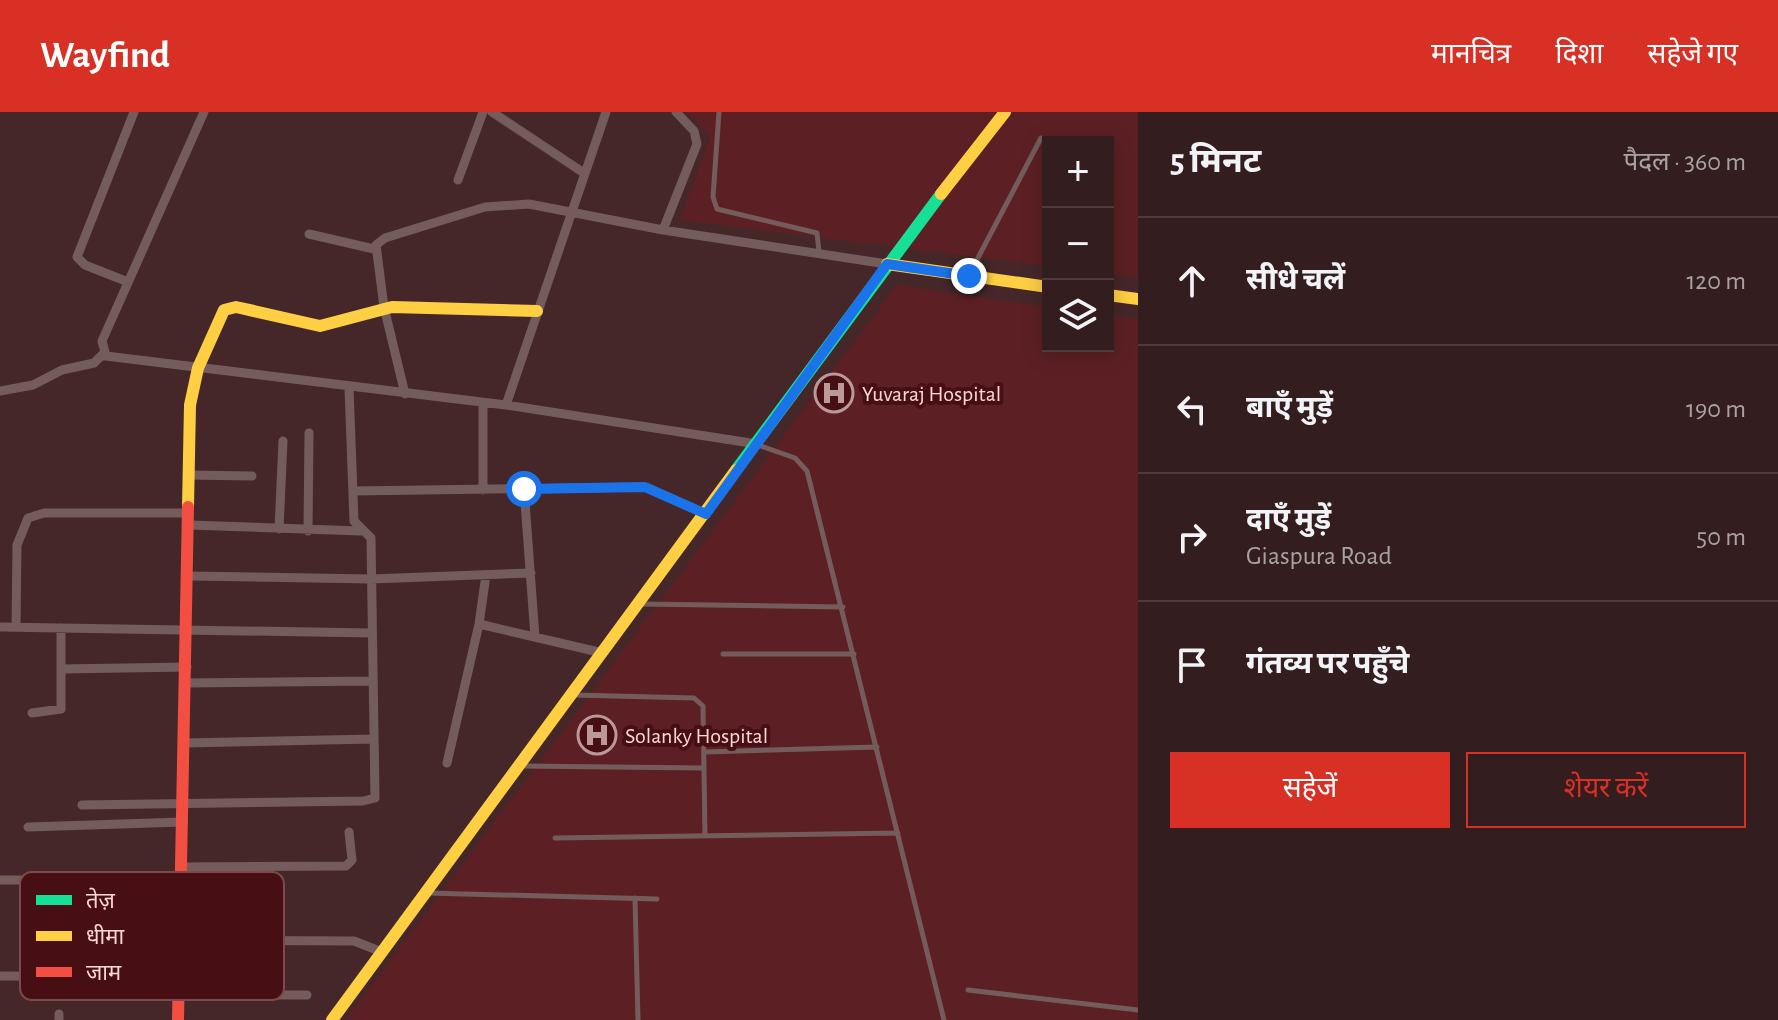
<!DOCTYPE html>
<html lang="hi">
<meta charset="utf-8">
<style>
body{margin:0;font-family:"Alegreya Sans","Noto Sans Devanagari",sans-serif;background:#3f2a2c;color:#f1f3f6}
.controls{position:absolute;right:24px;top:24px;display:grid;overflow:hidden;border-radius:0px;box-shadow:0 4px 20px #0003}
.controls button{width:72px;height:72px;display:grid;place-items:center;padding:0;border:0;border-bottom:2px solid #4e3b3d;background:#341d1f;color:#f1f3f6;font:40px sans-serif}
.stop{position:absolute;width:24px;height:24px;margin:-18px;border:6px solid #1a73e8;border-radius:50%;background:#fff}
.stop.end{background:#1a73e8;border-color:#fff;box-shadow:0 2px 8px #0008}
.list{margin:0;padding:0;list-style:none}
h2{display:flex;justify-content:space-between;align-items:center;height:104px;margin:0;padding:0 32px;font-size:34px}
h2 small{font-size:26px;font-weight:400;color:#a9a2a4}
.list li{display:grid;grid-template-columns:52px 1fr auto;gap:24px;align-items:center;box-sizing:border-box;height:128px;padding:0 32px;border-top:2px solid #4e3b3d}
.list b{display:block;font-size:30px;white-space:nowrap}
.list p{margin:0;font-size:26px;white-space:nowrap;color:#a9a2a4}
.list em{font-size:26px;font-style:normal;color:#a9a2a4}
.actions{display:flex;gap:16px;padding:24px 32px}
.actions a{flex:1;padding:18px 0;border:2px solid #d93025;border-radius:0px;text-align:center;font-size:28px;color:#d93025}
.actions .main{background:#d93025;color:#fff}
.icon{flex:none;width:44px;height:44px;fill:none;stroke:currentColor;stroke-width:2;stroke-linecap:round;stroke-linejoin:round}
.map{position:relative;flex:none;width:1138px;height:908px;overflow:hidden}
header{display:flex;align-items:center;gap:48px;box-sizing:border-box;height:112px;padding:0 40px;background:#d93025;color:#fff}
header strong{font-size:38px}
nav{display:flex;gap:44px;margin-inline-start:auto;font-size:28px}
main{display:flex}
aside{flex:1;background:#341d1f}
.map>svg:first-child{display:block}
.built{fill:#5c2024}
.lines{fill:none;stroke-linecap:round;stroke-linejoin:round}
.lane{stroke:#745c5c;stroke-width:5}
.street{stroke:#745c5c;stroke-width:9}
.fast{stroke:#16e098;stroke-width:12}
.slow{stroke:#ffcf43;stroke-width:12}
.jam{stroke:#f24e42;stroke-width:12}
.route{stroke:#1a73e8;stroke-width:10}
.labels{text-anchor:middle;stroke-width:8;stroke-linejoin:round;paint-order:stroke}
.poi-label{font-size:22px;fill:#fcd7d5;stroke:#470f14;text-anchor:start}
.key{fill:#470f14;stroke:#7d4b4e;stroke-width:2}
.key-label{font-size:22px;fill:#fcd7d5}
</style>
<header>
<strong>Wayfind</strong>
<nav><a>मानचित्र</a><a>दिशा</a><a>सहेजे गए</a></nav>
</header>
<main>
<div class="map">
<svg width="1138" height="908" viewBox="0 0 1138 908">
<rect width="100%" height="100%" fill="#462729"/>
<path class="built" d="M687,0H1138V165L1108,162V30H1048V154L680,108L710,25Z
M897,173L1048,195V234H1108V203L1138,207V908H346Z"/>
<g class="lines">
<path class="lane" d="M719,0L713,85L717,97L817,121L819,140
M969,163L1041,26
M758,333L795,346L807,359L944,908
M640,492L843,495
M723,542H854
M573,583L694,586L703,594L705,724
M704,640L877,635
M521,654L704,656
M555,726L898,721
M427,781L657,787
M635,786L638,908
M968,878L1138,898"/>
<path class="street" d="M204,0L102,229L106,244L506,293L757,332
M492,0L584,61
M458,68L483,0
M663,118L697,32L694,19L676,0
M309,122L374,137
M128,170L85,153L77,145L134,0
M0,279L33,273L62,258L94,251L103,242
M405,282L384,195L376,133L385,126L485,95L529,92L663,118L887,152
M483,291V378
M506,293L606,0
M189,363L252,364
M524,377L535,525
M353,379L645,375L706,402
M189,413L361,419
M279,417L283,329
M308,419L309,321
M188,464L371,467L531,461
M479,512L603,541
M0,515L372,521
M16,515L17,433L28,406L44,401H189
M61,557L187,555
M186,571L373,569
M32,601L61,597V516
M185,631L374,627
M447,651L479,512L486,463
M82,693L363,689L375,686L371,426L354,409L349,276
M28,715L183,710
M181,755L346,754L352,748L349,720
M0,768H182
M179,828L354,829L382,840
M0,864L179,865
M178,883H307
M59,908V902"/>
<path class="fast" d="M736,358L941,82"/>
<path class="slow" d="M941,82L1005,0
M887,152L1048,175
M1108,183L1138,187
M188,395L190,293L198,256L224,198L236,195L320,214L392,195L537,199
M332,908L736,358"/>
<path class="jam" d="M178,908L188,395"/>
</g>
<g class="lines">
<path class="route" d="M524,377L645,375L706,402L887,152L969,164"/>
</g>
<defs>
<g id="hospital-ring" transform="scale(2)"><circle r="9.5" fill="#470f14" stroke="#bc9999" stroke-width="1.5"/><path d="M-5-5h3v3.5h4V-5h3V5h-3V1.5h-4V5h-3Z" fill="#bc9999"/></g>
</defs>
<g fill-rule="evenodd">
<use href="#hospital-ring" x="834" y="281"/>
<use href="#hospital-ring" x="597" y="623"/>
</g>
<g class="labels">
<g class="poi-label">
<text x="862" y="289">Yuvaraj Hospital</text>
<text x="625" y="631">Solanky Hospital</text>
</g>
</g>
<rect x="20" y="760" width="264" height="128" rx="12" class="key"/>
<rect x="36" y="783" width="36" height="10" fill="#16e098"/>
<rect x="36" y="819" width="36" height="10" fill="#ffcf43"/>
<rect x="36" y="855" width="36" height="10" fill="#f24e42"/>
<g class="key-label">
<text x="86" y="796">तेज़</text>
<text x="86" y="832">धीमा</text>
<text x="86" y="868">जाम</text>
</g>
</svg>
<div class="controls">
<button>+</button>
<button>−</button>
<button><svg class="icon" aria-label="layers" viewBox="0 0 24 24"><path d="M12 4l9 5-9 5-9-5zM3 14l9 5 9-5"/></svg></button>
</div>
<div class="stop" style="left:524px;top:377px"></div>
<div class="stop end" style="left:969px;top:164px"></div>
</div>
<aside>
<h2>5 मिनट<small>पैदल · 360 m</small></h2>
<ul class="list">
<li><svg class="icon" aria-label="ahead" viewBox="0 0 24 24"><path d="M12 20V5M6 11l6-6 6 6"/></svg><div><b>सीधे चलें</b></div><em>120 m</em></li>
<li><svg class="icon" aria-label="left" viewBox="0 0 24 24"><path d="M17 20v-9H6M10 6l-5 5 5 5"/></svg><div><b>बाएँ मुड़ें</b></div><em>190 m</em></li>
<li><svg class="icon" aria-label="right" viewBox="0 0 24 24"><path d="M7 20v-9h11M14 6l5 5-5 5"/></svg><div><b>दाएँ मुड़ें</b><p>Giaspura Road</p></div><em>50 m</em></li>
<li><svg class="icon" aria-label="arrive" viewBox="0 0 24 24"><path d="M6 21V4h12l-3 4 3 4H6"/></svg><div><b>गंतव्य पर पहुँचे</b></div></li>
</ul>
<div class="actions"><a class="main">सहेजें</a><a>शेयर करें</a></div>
</aside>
</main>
